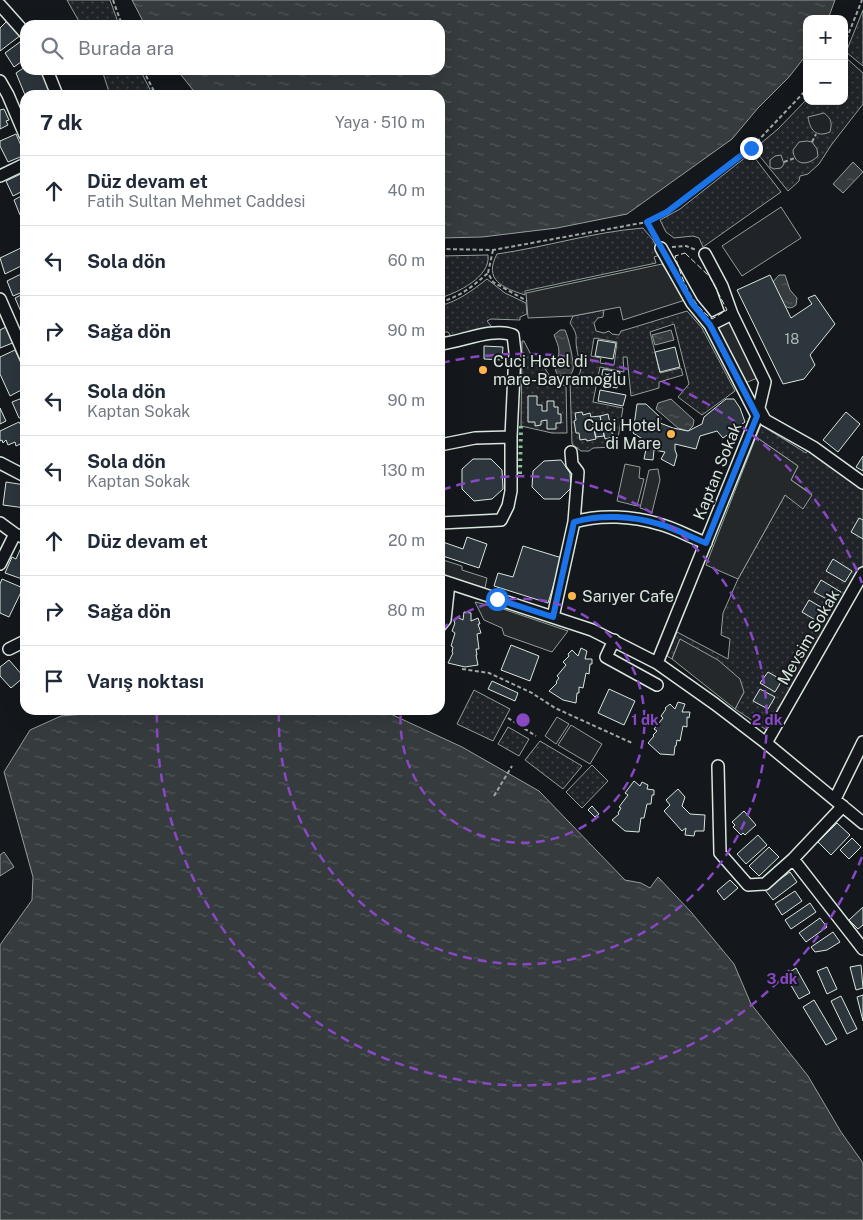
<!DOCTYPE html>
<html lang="tr">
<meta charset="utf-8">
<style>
body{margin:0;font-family:"Public Sans",sans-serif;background:#f6f6f7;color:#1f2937}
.controls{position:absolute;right:15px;top:15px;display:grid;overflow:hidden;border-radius:10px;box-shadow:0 5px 20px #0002}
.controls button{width:45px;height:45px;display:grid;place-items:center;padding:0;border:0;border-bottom:1px solid #e0e1e3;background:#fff;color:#1f2937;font:25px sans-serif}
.stop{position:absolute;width:15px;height:15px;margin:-11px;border:4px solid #1a73e8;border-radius:50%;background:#fff}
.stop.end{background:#1a73e8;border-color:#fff;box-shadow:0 1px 5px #0008}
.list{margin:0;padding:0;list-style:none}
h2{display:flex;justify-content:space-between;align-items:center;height:65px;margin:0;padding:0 20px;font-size:21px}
h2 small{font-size:16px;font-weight:400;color:#747a83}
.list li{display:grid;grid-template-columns:32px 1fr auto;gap:15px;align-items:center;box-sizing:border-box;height:70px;padding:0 20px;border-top:1px solid #e0e1e3}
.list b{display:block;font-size:19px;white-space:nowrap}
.list p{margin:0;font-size:16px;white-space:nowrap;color:#747a83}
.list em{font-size:16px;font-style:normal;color:#747a83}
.icon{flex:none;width:28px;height:28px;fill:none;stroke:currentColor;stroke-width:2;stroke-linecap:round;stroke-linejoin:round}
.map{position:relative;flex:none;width:863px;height:1220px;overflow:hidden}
.search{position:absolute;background:#fff;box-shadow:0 5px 20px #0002;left:20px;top:20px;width:425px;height:55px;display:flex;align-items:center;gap:12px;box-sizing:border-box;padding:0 18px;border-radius:15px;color:#747a83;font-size:19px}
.panel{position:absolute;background:#fff;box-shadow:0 5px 20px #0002;left:20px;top:90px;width:425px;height:625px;border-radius:15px}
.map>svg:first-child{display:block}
.grass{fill:url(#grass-dots);stroke:#939e99;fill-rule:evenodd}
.pitch{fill:#202428;stroke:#939e99}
.parking{fill:#24282b;stroke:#939e99}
.water{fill:url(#water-ripples);stroke:#939e99}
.building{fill:#2c363c;stroke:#d8e6dc}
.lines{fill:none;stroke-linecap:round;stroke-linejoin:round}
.minor-casing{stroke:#d8e6dc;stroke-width:14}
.path{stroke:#9da8a2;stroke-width:2;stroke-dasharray:4 2.5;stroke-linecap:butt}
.minor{stroke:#14181c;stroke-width:11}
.hedge{stroke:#8ac095;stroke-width:4;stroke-dasharray:2.5 4;stroke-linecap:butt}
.fence{stroke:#d8e6dc;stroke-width:1;stroke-dasharray:6 2.5;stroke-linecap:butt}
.route{stroke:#1a73e8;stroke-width:6}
.ring{fill:none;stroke:#8948c3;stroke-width:2.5;stroke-dasharray:9 6}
.poi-dot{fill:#ffb74d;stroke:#14181c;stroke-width:2}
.labels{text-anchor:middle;stroke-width:4;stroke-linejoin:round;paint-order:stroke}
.number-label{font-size:14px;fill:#adbab4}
.poi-label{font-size:16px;fill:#d8e6dc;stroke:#14181c;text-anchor:start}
.street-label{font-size:16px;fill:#d8e6dc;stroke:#14181c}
.centre{fill:#8948c3;stroke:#14181c;stroke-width:2.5}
.ring-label{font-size:15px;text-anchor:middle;font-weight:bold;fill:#8948c3;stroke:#14181c;stroke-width:4;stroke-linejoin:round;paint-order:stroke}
</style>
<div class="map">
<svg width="863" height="1220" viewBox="0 0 863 1220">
<defs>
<pattern id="grass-dots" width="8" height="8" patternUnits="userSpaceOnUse" patternTransform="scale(1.25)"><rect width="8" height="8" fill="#202428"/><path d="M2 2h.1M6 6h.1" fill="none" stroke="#404447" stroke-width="1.8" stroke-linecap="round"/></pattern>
<pattern id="water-ripples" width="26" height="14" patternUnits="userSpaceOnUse" patternTransform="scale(1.25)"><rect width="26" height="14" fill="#363b3e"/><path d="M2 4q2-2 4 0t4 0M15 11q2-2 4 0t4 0" fill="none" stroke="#525759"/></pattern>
</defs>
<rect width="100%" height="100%" fill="#14181c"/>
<path class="grass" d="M67,0H110L119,25H81Z
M863,10V66L846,52Z
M844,56L863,73V104L832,144L819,164L808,174L800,176L799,181L788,191L754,149L778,129L807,99V101H844Z
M102,70H140L153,95H110Z
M751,153L781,192L703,247L699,238L693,236L674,238L666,232L660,220L680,209Z
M643,228L653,240L660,255L654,257L656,263L525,291V295C503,288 483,280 497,254C546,247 593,232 643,228Z
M488,255C491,277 457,293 440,298V256Z
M487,279L505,293L526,303L527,314L520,317V320L491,319L487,321L495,331L452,338L448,332H443V340H440V306C460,300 470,292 487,279Z
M604,310L603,317L598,318L594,323L596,331L604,333L609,331L612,334L619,335L621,331L625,330L687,311L702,328L735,391L702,415L678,397L689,384L674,324L650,332L660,373L681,368L683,375L659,382V388L631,396L627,357H623L624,372L600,367L593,402L623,408L617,444L614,447L593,448L589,451H581L572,444L570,381C587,374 579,364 577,350C574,335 580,338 570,323L573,316ZM594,338L617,342L614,365L600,363L601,358L591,356Z
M522,341H524L535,363L543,364C548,375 553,383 566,386L567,433H552L521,426Z
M761,425L806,453L809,448L863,490V565L768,731L735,709L744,692L680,639L672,659L667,656L677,632L728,659L730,639L721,635L723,613L738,579L785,495L812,494L791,480L798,466L756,437Z
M474,690L510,709L493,741L457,724Z
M508,727L529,739L519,756L498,744Z
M540,741L582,766L563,789L525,760Z
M592,765L608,781L582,808L566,792Z"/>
<path class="pitch" d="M824,113C832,119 832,123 830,132C816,138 810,130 808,117Z
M807,141L812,142L817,149L818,156C808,166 794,166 793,150L799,142Z
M781,155L784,164L781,168L774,169L770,167V160L775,156Z
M781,207L801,238L742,276L722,246Z
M557,717L569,724L556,744L545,736Z
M571,725L602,744L590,764L558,745Z"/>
<path class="parking" d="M662,264L685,300L623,320L620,307L573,316L528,318L526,293Z
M731,319L760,377L745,383L715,326Z
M756,437L798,466L791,480L812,495L803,509L785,495L738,579L706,565Z
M625,464L640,467L639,478L644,479L637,506L617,501Z
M658,469L660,480L652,512L640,508L649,470Z
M440,559L462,566V570L487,578L485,588L440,574Z
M475,602L503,609L568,631L552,652L504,635L502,628L484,620Z
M680,639L718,660L740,679L744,692L735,709L672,659Z"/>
<path class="water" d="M132,0H835L828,19H807V54L789,77L758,108L732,139L627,214L557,228L482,237L440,238V95H197L177,70H440V25H145Z
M853,162L863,172L843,193L833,184Z
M779,275H785L790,290L797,298L796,305C784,316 777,292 772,283Z
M560,330H565C568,336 575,364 573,370C572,373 570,375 568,377C548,377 558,363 559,352C559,346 556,340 554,335Z
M671,330L674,340L655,345L652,335Z
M671,399L694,420L693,426L688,431L678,428L656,409L658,403Z
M90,710H382L462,747L539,791L625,880L641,883L650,888L658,877L691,912L734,964L751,1004L808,1076L841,1132L863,1163V1220H0V945L32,900L33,877L4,772L30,730L61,716L85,714Z
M4,852L14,867L0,876V855Z"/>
<path class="building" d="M9,19L21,35L0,51V28Z
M24,39L25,59L14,67L5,53Z
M25,67V70H41L52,95H25L16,73Z
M4,109L9,120L6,121L8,125L0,129V110Z
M16,134L25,155L8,162L0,146V141Z
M25,172V190L13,196L6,181Z
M25,194V213L20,215L14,200Z
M23,247L25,251V264L5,274L0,258Z
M25,272V291L13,296L7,281Z
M770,275L791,318L812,304L808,298L815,295L835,324L810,355L815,365L804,379L783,384L737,290Z
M25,293V313L22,314L15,298Z
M8,326L15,342L0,348V330Z
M598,340L616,343L613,359L595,356Z
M484,346L503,347L502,360L484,359Z
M675,347L680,367L660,372L655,352Z
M15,350L25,372V388L10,396L0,374V357Z
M603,369L620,372L617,388L600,385Z
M600,390L626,395L623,406L598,401Z
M528,396H537V405H542V411H547V401H554V407H558V414H561V423H556V429H547V420L541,421V425L535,426V422H528Z
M25,397V416L19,418L12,402Z
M726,399H734L740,408L745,422L723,438L717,431L700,436L696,449L675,444V450L677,455L674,466L661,459L665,452L654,450L653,460L644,459L646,449L639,441L644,440L633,433L637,404H646L661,418L660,423L673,428L688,431L702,424L704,417Z
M0,408L6,421L0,424Z
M582,412L583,415L590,413L596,439L587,441L586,439L580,440L579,433H576L574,421L576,420L575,413Z
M846,412L860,424L838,452L823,440Z
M608,414L613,437L605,439L600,416Z
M600,416L604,436L596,437L591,417Z
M19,422L25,432V442L16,446L15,442L8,445L6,440L3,443L2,440L0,441V431Z
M863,456V471L856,467Z
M473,459H491L502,470L503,489L492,499L474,501L462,489V469Z
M561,460L570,473L571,488L560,499H544L532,487L533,471L544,461Z
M6,482L25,485V508L3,505Z
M859,518L863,520V539L851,532Z
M467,537L487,544L479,568L440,555V541L463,549Z
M23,543L25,544V580L5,573L12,557L16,559Z
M523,546L562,558L548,603L494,586L498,573L513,577Z
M833,559L852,571L845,582L826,571Z
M2,579L23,588L9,617L0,613V584Z
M821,580L841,592L834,603L814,592Z
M809,600L824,609L817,621L802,612Z
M464,612L471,613V621L478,618L480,624H478L481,633L477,634L479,649H476L477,655H476L478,665L465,667L448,663L453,653L452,652L453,647L451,646L455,633L452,631L455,623L454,622L457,617L463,620Z
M511,645L539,656L530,681L501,670Z
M581,648L587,651L585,659H592V664H590L589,674L586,673L583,688L579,687V693H577L576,703L563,700L549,691L557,683L556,682L559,678L557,676L566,665L563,662L569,656L568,654L572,650L578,656Z
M9,660L24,677L11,688L0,676V667Z
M768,672L782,680L775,692L760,683Z
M492,681L518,693L515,701L488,689Z
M609,689L635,701L624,725L598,713Z
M760,689L775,697L768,709L753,701Z
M678,702L685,704L682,712H690L689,718L687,717V727L683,726L680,741L677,740L676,746H675L674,755L660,754L648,743L654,736L653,735L657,731L654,729L663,718L661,716L666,709L665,708L670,704L675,709Z
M634,781L640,786L642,782L648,785L647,789L654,790V795H652L651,804H647L644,818H641L639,832L625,831L612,820L619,814L618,813L621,808L619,807L628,795L625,793Z
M678,789L685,797L682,806L690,814L705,815L704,831H695L694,836L685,835L686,828L682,831L664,811L670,805L666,800Z
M592,806L599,814L595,817L588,810Z
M744,811L756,825L745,835L743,833L741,835L733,827L735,825L732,822Z
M837,823L850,835L831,855L818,842Z
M758,835L767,845L746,864L737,854Z
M852,838L861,847L849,859L840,850Z
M769,847L779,857L759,876L749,866Z
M790,872L797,882L773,900L765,890Z
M730,880L738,888L724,900L717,891Z
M795,891L802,901L782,915L775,904Z
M810,903L816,912L791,929L785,920Z
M863,907V925L858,929L849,920Z
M820,918L827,927L806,942L799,933Z
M833,932L840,942L827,950L815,952L811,947Z
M861,965L863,988L856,990L850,967Z
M827,967L837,989L827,994L817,971Z
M796,968L810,993L799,999L785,975Z
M863,995V1021L857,997Z
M841,996L857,1029L847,1034L831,1001Z
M814,1000L837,1039L826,1045L803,1007Z"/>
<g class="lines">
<g class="minor-casing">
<path id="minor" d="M0,5L25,33
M47,70L57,95
M0,81L8,95L25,135
M0,176L25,164
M661,248L692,303L710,325L757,416
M0,299L25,356
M710,325L732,314
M440,344C461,342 493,327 513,335L515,352L511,437V491L508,506L501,520L440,523
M759,409L765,420L813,447L863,483
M440,445L475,438L511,437
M0,463L25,476
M574,522C600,514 633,516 659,524C675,528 690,537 706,543
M0,523L15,534L25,538
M0,564L15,534
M440,580L592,630L657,663L715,704L766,743L863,823
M553,617L574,522L578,472L572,464L571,452
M440,626L445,620L449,583
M614,640L606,657L657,685
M9,649L25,641
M657,663L757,416L765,382L732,314L722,286L705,254
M766,743L863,573
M718,766L720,853L748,885L765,884L793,859L843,806
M835,799L863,742
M793,859L863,949"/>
</g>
<path class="path" d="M113,0L122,25
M844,45L862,0
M143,70L156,95
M812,142L816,134
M784,162L795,158
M647,222L667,212L751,148L807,89
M672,247L686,246L696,250
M440,249L493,250L647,222L657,240
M493,250L488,273L493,282L527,301
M440,302C460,297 473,286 488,273
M462,669L489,673L532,693L555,708L632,743
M508,718L536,736
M494,796L512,766"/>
<use href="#minor" class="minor"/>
<path class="hedge" d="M520,474L521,426"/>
<path class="fence" d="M685,253L710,277L727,310L712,319C690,303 683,281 675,256Z"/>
</g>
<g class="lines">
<path class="route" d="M497,599L553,617L574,522C600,514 633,516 659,524C675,528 690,537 706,543L757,416L710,325L692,303L647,222L667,212L751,148"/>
</g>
<g class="ring">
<path d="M441 630A122 122 0 1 1 401 710"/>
<path d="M442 490A244 244 0 1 1 279 711"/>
<path d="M862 857A366 366 0 0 1 157 710M441 363A366 366 0 0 1 862 583"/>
</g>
<g class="poi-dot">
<circle cx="483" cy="370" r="5"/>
<circle cx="671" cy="434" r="5"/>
<circle cx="572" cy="596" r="5"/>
</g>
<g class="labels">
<g class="number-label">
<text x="792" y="344">18</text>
</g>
<g class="poi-label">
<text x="493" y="367">Cuci Hotel di<tspan x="493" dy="18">mare-Bayramoğlu</tspan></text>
<text x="661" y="431" text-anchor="end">Cuci Hotel<tspan x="661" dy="18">di Mare</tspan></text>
<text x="582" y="602">Sarıyer Cafe</text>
</g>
<g class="street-label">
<text transform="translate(717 471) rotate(-68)" y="6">Kaptan Sokak</text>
<text transform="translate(808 637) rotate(-60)" y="6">Mevsim Sokak</text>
</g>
</g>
<circle cx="523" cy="720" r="8" class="centre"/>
<g class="ring-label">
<text x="645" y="725">1 dk</text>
<text x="767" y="725">2 dk</text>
<text x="782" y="984">3 dk</text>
</g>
</svg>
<div class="controls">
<button>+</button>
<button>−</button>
</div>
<div class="stop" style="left:497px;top:599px"></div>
<div class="stop end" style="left:751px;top:148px"></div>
<div class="search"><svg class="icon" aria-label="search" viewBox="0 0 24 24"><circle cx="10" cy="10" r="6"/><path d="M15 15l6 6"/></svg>Burada ara</div>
<section class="panel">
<h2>7 dk<small>Yaya · 510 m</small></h2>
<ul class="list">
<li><svg class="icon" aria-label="ahead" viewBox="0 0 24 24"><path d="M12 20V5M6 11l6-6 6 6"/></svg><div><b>Düz devam et</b><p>Fatih Sultan Mehmet Caddesi</p></div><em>40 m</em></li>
<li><svg class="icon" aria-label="left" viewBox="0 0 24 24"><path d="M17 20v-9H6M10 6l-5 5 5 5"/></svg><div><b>Sola dön</b></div><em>60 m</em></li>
<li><svg class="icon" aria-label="right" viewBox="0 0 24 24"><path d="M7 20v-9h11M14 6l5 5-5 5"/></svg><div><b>Sağa dön</b></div><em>90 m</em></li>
<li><svg class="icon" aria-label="left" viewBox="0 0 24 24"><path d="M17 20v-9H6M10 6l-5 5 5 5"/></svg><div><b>Sola dön</b><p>Kaptan Sokak</p></div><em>90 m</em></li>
<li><svg class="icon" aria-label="left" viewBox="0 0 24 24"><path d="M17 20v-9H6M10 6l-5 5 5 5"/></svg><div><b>Sola dön</b><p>Kaptan Sokak</p></div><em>130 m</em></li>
<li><svg class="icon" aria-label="ahead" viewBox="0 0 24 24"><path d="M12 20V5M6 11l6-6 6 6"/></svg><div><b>Düz devam et</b></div><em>20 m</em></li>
<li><svg class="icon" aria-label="right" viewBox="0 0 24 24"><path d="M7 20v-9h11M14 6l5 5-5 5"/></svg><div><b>Sağa dön</b></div><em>80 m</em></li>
<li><svg class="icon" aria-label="arrive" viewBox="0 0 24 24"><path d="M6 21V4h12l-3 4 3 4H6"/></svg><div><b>Varış noktası</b></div></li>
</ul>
</section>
</div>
